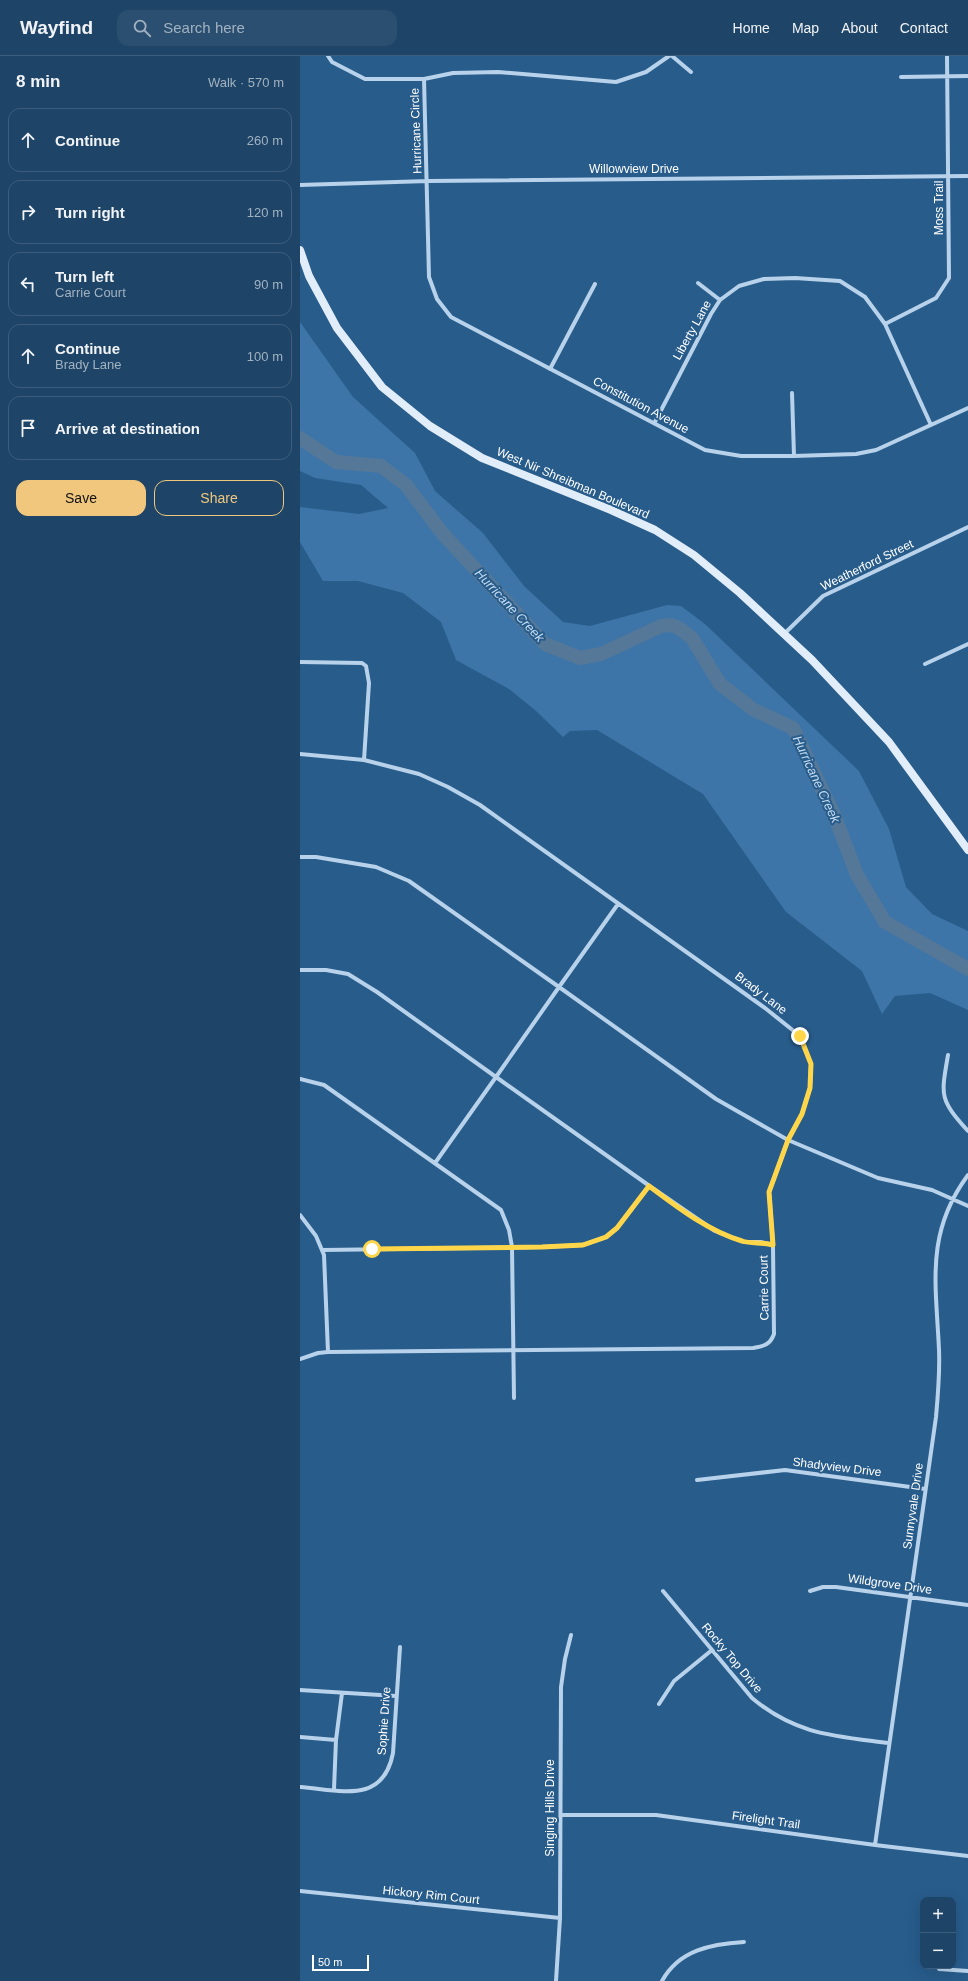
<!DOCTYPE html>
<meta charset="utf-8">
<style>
body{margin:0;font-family:Helvetica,sans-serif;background:#2b4f71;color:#f1f3f6}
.controls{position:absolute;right:12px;bottom:12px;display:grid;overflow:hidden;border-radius:8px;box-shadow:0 4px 16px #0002}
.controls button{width:36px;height:36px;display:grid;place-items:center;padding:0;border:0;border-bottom:1px solid #3c5d7c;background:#1e4568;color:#f1f3f6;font:20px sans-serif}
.scale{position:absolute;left:12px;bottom:10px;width:57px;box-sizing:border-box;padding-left:4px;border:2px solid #fff;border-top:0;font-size:11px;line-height:14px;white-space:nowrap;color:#fff;-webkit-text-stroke:3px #285c8b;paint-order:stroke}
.stop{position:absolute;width:12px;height:12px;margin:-9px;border:3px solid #ffd54a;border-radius:50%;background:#fff}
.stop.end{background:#ffd54a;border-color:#fff;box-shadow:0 1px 4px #0008}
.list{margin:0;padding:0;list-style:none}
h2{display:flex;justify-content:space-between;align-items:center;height:52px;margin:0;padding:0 16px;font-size:17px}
h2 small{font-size:13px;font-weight:400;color:#a1b1c0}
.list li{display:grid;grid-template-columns:26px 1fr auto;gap:12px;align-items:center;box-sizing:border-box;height:64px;margin:0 8px 8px;padding:0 8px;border:1px solid #3c5d7c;border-radius:12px}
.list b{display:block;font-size:15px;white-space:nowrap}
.list p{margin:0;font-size:13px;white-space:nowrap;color:#a1b1c0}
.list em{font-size:13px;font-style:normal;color:#a1b1c0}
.actions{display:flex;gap:8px;padding:12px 16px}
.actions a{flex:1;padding:9px 0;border:1px solid #f1c77e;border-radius:12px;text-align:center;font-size:14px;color:#f1c77e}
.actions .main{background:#f1c77e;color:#111}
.icon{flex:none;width:22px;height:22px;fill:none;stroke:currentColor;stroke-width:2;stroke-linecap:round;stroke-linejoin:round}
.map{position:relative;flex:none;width:668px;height:1925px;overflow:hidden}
header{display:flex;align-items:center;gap:24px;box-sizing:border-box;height:56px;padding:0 20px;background:#1e4568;border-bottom:1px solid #3c5d7c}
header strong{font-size:19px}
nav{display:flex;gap:22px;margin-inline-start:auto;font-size:14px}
.search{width:280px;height:36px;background:#2b4f71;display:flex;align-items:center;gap:10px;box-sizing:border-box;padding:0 14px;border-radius:12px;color:#a1b1c0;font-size:15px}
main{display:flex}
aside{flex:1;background:#1e4568}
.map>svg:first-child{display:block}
.green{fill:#3d75a8}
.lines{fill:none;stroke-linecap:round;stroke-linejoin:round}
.river{stroke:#557899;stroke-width:14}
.street{stroke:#b7d2ea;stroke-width:4}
.secondary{stroke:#e1edf8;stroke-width:8}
.route{stroke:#ffd54a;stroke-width:5}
.labels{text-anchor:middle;stroke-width:4;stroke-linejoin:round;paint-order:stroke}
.street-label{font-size:12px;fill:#fff;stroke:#285c8b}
.water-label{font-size:13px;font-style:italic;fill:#c3dcf1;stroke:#285c8b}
</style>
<header>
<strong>Wayfind</strong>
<div class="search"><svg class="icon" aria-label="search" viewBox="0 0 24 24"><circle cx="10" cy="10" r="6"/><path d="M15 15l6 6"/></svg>Search here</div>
<nav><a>Home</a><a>Map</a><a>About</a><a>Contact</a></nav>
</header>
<main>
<aside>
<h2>8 min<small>Walk · 570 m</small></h2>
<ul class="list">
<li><svg class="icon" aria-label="ahead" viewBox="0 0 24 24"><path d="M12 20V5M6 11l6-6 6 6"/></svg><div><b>Continue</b></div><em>260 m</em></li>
<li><svg class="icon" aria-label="right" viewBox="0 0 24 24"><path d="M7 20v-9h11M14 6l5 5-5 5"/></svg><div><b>Turn right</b></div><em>120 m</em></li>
<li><svg class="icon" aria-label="left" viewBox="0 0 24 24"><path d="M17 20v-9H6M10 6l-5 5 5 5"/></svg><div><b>Turn left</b><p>Carrie Court</p></div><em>90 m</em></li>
<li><svg class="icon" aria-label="ahead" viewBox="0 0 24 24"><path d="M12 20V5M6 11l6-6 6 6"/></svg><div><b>Continue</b><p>Brady Lane</p></div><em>100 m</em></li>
<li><svg class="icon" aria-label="arrive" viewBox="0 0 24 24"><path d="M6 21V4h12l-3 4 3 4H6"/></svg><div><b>Arrive at destination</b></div></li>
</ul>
<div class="actions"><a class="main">Save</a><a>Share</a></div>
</aside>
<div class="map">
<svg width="668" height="1925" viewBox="0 0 668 1925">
<rect width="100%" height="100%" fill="#285c8b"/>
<path class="green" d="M0,266L53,341L115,397L135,435L183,477L224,530L263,566L290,570L367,549L381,550L405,568L559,715L589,773L606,831L632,858L668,875V954L630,937L595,940L582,958L562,915L486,856L403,738L297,674L270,675L263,681L235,654L209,633L156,604L141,566L103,537L58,525H23L0,486V451L59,458L88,452L61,429L15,422L0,415Z"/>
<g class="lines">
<path class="river" d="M0,382L36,406L81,410L106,429L143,478L245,588L280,602L301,598L361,570L371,569L379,572L392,582L420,628L454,654L493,672L535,761L557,819L585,866L668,913"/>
<path class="street" d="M28,0L32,6L65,23H124L153,17L198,16L316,26L346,16L369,0
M372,0L391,16
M601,21L668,20
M124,23L129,221L137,243L151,261L405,394L441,400H494L556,398L576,394L668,352
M0,129L128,125L668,120
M398,227L420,244
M585,268L636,242L649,222L647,0
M250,313L295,228
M492,337L494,400
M355,366L411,258L420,244L439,230L464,223L495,222L540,225L565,241L585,268L631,369
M484,578L523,540L668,471
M0,606L62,607L66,610L69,627L64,704L119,718L148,731L180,749L465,952L500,980L511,1008L510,1032L502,1058L488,1084L469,1136L473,1189L474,1278C470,1289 464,1290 453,1292L28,1296L18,1297L0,1303
M625,608L668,588
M0,698L64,704
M0,801H16L76,811L109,825L259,931L318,848
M0,914H26L48,918L77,936L196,1021L135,1107
M648,999C641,1040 639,1043 668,1075
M0,1023L24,1029L201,1154L209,1174L212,1191L214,1342
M0,1159L16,1180L24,1199L28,1296
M473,1189L461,1186H444L415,1175L351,1131L196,1021L259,931L416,1043L488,1084L578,1122L632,1134L668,1150
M23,1194L242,1191L283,1189L306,1181L317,1172L349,1130
M397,1424L485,1414L625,1433
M363,1535L452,1642C496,1679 535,1680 589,1687
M510,1535L523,1531H536L668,1549
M0,1634L96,1640
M359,1648L374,1625L412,1594
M0,1681L36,1684
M0,1731C40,1734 83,1749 93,1697L100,1591
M34,1733L36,1684L42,1637
M261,1759H356L575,1789L668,1800
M575,1789L636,1361C638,1339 640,1317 639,1294C636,1227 625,1177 668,1119
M0,1835L260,1862
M639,1913L668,1915
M256,1925L260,1862L261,1631L265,1603L271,1579
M362,1925C379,1894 411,1888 444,1886"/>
<path class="secondary" d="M0,194L9,220L37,272L82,331L130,370L182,402L311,454L355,474L394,499L440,537L512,604L589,686L668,794"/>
</g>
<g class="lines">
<path class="route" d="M72,1193L242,1191L283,1189L306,1181L317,1172L349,1130C377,1151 408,1175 442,1185C451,1188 463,1186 473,1189L469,1136L488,1084L502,1058L510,1032L511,1008L500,980"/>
</g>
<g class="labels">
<g class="street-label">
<text transform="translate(116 75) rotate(-92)" y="4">Hurricane Circle</text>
<text x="334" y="117">Willowview Drive</text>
<text transform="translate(639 152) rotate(-90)" y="4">Moss Trail</text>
<text transform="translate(392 274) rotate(-61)" y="4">Liberty Lane</text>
<text transform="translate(341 349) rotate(28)" y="4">Constitution Avenue</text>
<text transform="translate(273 427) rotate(23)" y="4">West Nir Shreibman Boulevard</text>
<text transform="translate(567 509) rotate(-26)" y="4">Weatherford Street</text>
<text transform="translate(461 937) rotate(37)" y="4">Brady Lane</text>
<text transform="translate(464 1232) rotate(-91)" y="4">Carrie Court</text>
<text transform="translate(537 1411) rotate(7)" y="4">Shadyview Drive</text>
<text transform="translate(613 1450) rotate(-82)" y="4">Sunnyvale Drive</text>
<text transform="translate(590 1528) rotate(8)" y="4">Wildgrove Drive</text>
<text transform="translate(432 1602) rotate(50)" y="4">Rocky Top Drive</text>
<text transform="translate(84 1665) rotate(-86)" y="4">Sophie Drive</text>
<text transform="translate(250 1752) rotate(-90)" y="4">Singing Hills Drive</text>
<text transform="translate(466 1764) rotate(8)" y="4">Firelight Trail</text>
<text transform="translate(131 1839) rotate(6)" y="4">Hickory Rim Court</text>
</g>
<g class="water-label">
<text transform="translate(210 549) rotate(47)" y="5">Hurricane Creek</text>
<text transform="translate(517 723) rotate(65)" y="5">Hurricane Creek</text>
</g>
</g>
</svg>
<div class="controls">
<button>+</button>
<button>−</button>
</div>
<div class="scale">50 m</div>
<div class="stop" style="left:72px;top:1193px"></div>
<div class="stop end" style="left:500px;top:980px"></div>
</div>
</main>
